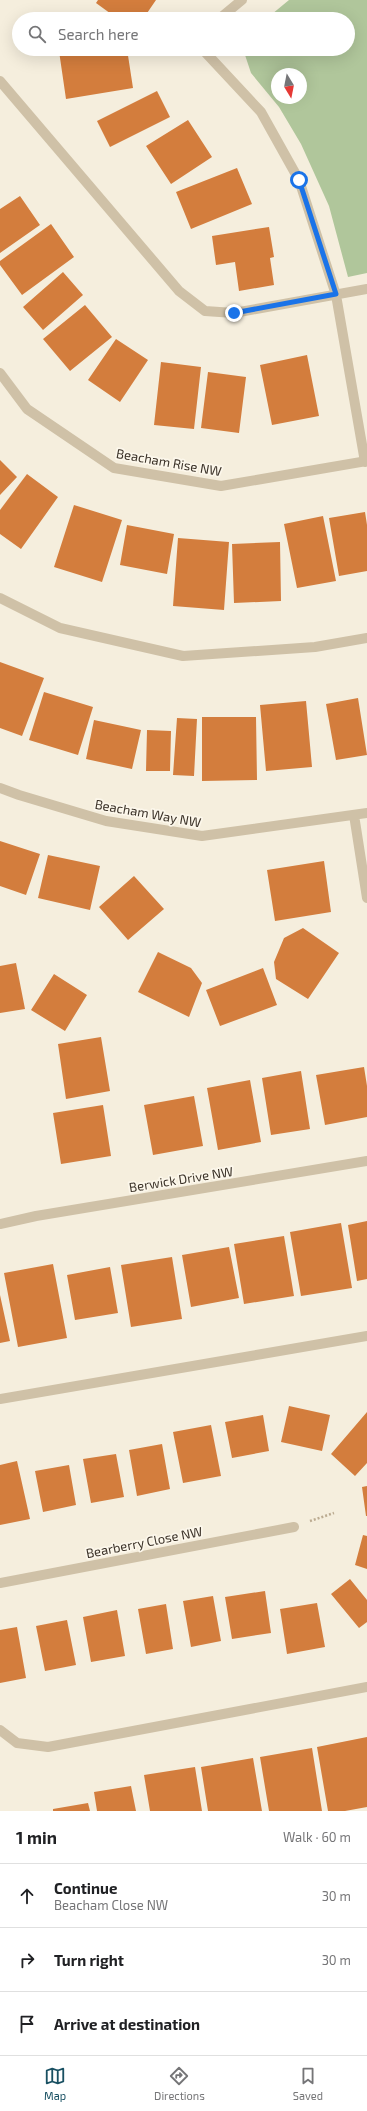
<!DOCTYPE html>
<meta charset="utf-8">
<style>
body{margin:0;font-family:"Exo 2",sans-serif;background:#f6f6f6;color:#202124}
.compass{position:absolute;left:271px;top:68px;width:36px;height:36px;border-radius:50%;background:#fff;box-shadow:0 4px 16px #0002;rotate:170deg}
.stop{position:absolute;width:12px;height:12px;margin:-9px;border:3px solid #1a73e8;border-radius:50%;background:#fff}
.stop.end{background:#1a73e8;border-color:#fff;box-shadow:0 1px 4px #0008}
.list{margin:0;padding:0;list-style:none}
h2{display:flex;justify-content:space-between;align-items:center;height:52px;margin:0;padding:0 16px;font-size:17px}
h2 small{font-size:13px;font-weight:400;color:#757577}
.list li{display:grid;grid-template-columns:26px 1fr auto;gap:12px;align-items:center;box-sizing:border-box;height:64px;padding:0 16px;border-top:1px solid #e0e0e0}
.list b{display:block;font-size:15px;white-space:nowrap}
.list p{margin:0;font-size:13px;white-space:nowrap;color:#757577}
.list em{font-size:13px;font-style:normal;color:#757577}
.icon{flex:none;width:22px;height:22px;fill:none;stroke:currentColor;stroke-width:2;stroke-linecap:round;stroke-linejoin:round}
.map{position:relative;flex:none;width:367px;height:1811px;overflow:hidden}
.search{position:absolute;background:#fff;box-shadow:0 4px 16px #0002;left:12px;right:12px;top:12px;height:44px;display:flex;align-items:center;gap:10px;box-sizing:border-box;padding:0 14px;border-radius:22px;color:#757577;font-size:15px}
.sheet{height:244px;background:#fff}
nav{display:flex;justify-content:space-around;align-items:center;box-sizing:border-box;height:56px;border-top:1px solid #e0e0e0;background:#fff;font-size:11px;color:#757577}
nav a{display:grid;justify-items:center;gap:2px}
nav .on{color:#195062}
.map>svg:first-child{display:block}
.green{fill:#b0c69b;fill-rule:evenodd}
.building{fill:#d37d3d}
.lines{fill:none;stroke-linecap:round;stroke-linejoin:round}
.path{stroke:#bbab91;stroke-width:2.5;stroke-dasharray:2 2;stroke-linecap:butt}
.minor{stroke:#cfc1a7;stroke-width:10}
.route{stroke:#1a73e8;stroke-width:5}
.labels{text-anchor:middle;stroke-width:3.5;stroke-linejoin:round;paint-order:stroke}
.street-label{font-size:13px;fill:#3b3228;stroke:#fcf7eb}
</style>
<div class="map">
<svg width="367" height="1811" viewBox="0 0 367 1811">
<rect width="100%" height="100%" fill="#f5eedd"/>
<path class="green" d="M289,0H367V273L348,277L329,206L301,144L279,107L251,73L244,52L245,49H348V19H266ZM277,74H301V98H277Z"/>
<path class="building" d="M98,0H156L143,19H118L96,3Z
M69,49H127L133,88L66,99L59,51Z
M157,91L170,117L110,147L97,121Z
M188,120L212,157L171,184L146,146Z
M237,168L252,204L191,229L176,192Z
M20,196L40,225L0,253V209Z
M51,224L74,257L22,295L0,265V261Z
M269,227L274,257L270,258L274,285L239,291L235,262L216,265L212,236Z
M63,272L83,295L43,330L23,307Z
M85,305L112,337L70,371L43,339Z
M116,339L148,360L120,402L88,380Z
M307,355L319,416L272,425L260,365Z
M161,362L201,367L194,429L154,425Z
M208,372L246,377L239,433L201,428Z
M0,460L17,477L0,495Z
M27,474L58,497L21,549L0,534V510Z
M74,505L122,520L102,582L54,567Z
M365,512L367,525V571L339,576L329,518Z
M323,516L336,581L297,588L284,524Z
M127,525L174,534L167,574L120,565Z
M178,538L229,542L224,610L173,606Z
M280,542L281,601L234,603L232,544Z
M0,662L44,678L22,736L0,728Z
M44,692L93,707L78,755L29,740Z
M358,698L367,755L336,760L326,704Z
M306,701L312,767L266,771L260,705Z
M202,717H256L257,780L202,781Z
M177,718L197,719L194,776L173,775Z
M94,720L141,730L132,769L86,759Z
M147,730L171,731L170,771H146Z
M0,841L40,854L26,895L0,886Z
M48,855L100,866L90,910L38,898Z
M324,861L331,912L275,921L267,870Z
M134,876L164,909L128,940L99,907Z
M303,928L339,953L308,999L276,979L274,962L284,938Z
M158,952L191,968L202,983L189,1017L138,992Z
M16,963L25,1009L0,1013V966Z
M263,968L277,1005L220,1026L206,990Z
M54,974L87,995L65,1031L31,1010Z
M101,1037L110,1091L66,1099L58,1044Z
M364,1067L367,1086V1117L325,1125L316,1075Z
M301,1071L310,1129L271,1135L262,1078Z
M250,1080L261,1142L218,1150L207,1088Z
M194,1096L203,1146L153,1155L144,1105Z
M103,1105L111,1156L61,1164L53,1113Z
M367,1221V1279L357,1281L348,1225Z
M341,1223L352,1288L301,1296L290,1232Z
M284,1236L294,1296L244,1304L234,1244Z
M229,1247L239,1298L191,1307L182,1255Z
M172,1257L182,1319L131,1327L121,1265Z
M53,1264L67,1338L18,1347L4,1273Z
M110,1267L118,1313L75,1320L67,1275Z
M0,1295L10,1341L0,1343Z
M289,1406L330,1415L322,1451L281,1442Z
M367,1412V1463L355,1476L331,1454Z
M263,1415L269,1451L232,1458L225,1422Z
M211,1425L221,1476L183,1483L173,1432Z
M162,1444L170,1489L137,1496L129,1450Z
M116,1454L124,1497L91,1503L83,1459Z
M17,1461L30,1519L0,1525V1465Z
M69,1465L76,1505L43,1512L35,1471Z
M367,1486V1516H366L362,1487Z
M363,1535L367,1536V1569L355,1565Z
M350,1579L367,1600V1622L359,1628L331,1594Z
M265,1591L271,1633L232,1639L225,1597Z
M213,1596L221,1641L191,1647L183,1601Z
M317,1603L325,1647L287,1654L280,1609Z
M166,1604L173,1649L146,1654L138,1609Z
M117,1610L125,1656L91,1662L83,1617Z
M67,1620L76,1665L45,1671L36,1626Z
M17,1627L26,1678L0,1683V1630Z
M367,1737V1807L345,1811H328L317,1747Z
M312,1748L322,1811H269L260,1757Z
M253,1758L262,1811H208L201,1767Z
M195,1767L202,1811H150L144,1775Z
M131,1786L136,1811H97L94,1792Z
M88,1803L90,1811H53V1809Z"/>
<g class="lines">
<path class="path" d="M310,1521L334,1513"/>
<path class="minor" d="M219,19L242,0
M207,49L206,53L261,112L299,180L336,295L365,462
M0,81L179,291L205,311L234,313L367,289
M0,373L27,409L114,468L221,486L367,461
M0,598L60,628L183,656L315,647L367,638
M0,788L19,795L106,821L202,836L367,813
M354,815L367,898
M0,1224L36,1216L367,1161
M0,1399L367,1336
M0,1583L294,1527
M0,1730L17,1743L48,1747L367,1687"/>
</g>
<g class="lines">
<path class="route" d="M234,313L336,294L299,180"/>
</g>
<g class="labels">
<g class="street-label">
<text transform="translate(169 462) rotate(10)" y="5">Beacham Rise NW</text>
<text transform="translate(148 813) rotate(10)" y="5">Beacham Way NW</text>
<text transform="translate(181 1179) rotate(-9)" y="5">Berwick Drive NW</text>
<text transform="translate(144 1542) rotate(-11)" y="5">Bearberry Close NW</text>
</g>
</g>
</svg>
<svg class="compass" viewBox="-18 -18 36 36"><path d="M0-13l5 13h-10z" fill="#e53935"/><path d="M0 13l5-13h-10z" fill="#757577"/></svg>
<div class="stop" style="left:299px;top:180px"></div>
<div class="stop end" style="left:234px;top:313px"></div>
<div class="search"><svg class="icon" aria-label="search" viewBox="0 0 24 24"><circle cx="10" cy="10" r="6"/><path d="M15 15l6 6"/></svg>Search here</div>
</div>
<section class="sheet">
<h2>1 min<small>Walk · 60 m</small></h2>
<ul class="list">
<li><svg class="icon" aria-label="ahead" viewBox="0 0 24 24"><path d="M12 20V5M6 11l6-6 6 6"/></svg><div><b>Continue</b><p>Beacham Close NW</p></div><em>30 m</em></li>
<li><svg class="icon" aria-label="right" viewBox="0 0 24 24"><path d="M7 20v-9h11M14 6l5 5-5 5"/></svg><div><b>Turn right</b></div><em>30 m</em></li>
<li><svg class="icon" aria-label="arrive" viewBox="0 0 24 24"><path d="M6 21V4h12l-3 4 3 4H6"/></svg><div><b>Arrive at destination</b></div></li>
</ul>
</section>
<nav>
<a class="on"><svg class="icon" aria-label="map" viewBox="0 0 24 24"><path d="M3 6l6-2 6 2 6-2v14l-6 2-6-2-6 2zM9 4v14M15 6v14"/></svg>Map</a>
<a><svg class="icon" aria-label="directions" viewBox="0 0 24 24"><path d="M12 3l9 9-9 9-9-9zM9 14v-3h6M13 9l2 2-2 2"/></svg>Directions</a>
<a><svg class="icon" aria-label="saved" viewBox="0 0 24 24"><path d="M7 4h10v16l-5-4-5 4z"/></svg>Saved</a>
</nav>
